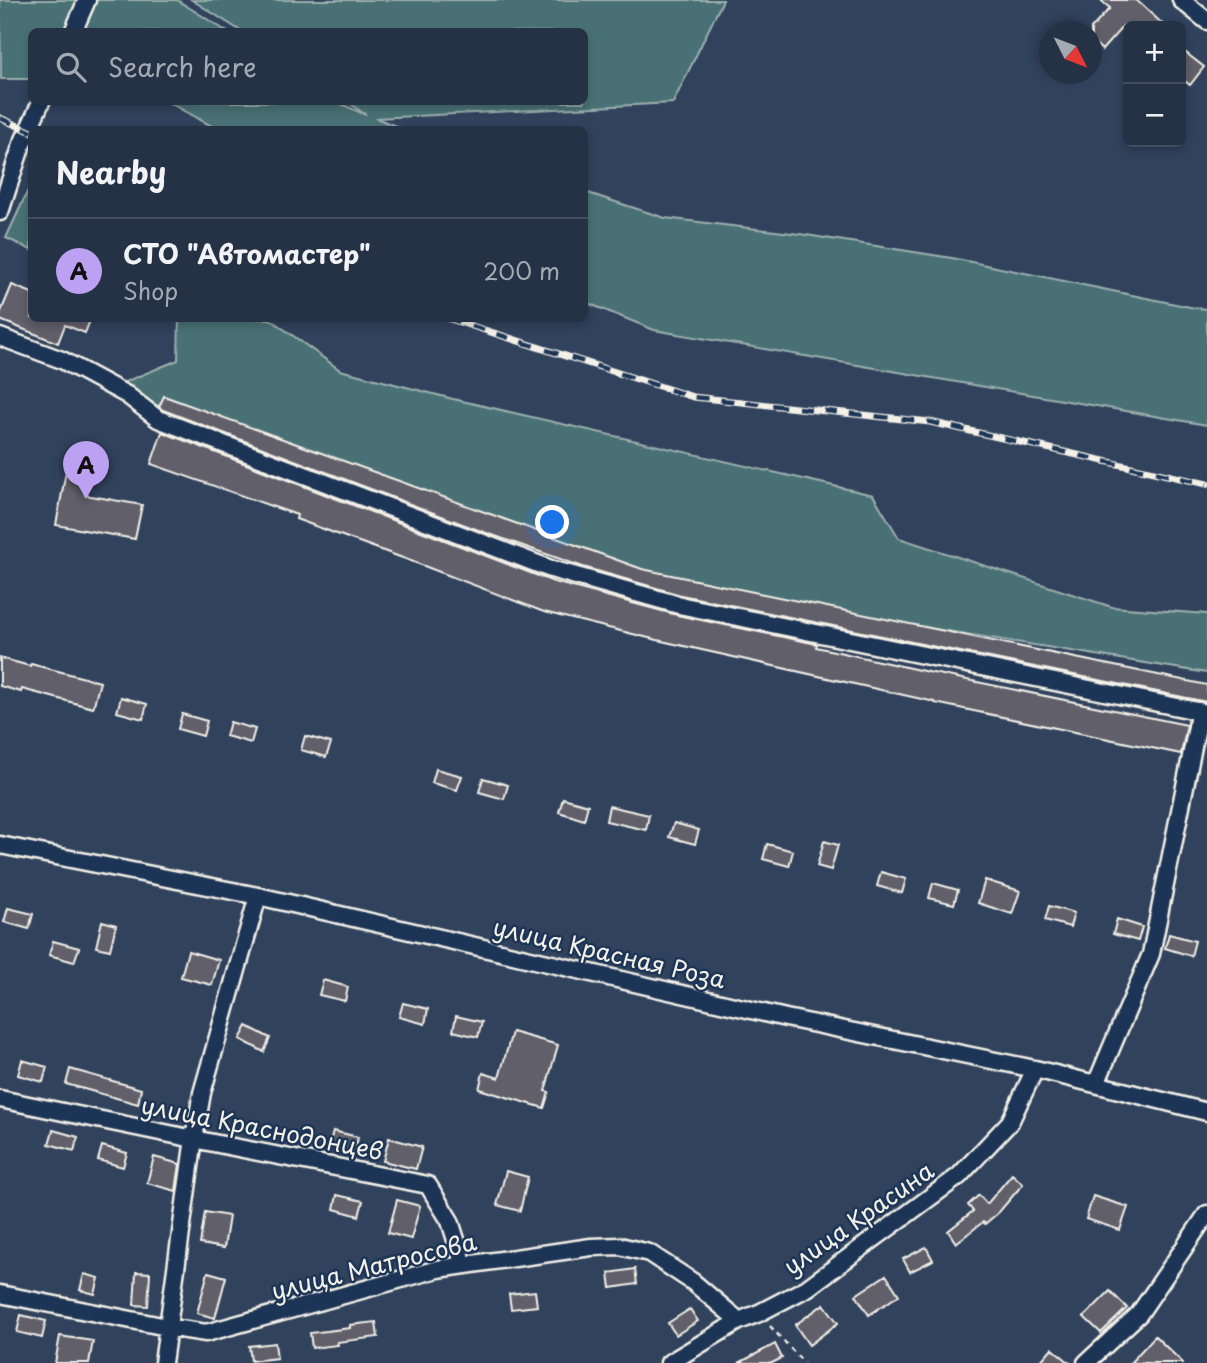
<!DOCTYPE html>
<meta charset="utf-8">
<style>
body{margin:0;font-family:"Playpen Sans",sans-serif;background:#313e51;color:#f1f3f6}
.controls{position:absolute;right:21px;top:21px;display:grid;overflow:hidden;border-radius:10px;box-shadow:0 4px 10px #0003}
.controls button{width:63px;height:63px;display:grid;place-items:center;padding:0;border:0;border-bottom:2px solid #424d5f;background:#253246;color:#f1f3f6;font:35px sans-serif}
.compass{position:absolute;left:1039px;top:21px;width:63px;height:63px;border-radius:50%;background:#253246;box-shadow:0 4px 10px #0003;rotate:132deg}
.you{position:absolute;left:553px;top:523px;width:24px;height:24px;margin:-18px;border:5px solid #fff;border-radius:50%;background:#1a73e8;box-shadow:0 0 0 10px #1a73e833}
.badge{display:grid;place-items:center;width:46px;height:46px;border-radius:50%;background:#bca0f2;color:#111;font-size:23px;font-weight:700}
.pin{position:absolute;translate:-50% -58px;filter:drop-shadow(0 2px 4px #0008)}
.pin::after{content:'';position:absolute;top:37px;width:24px;height:21px;background:inherit;clip-path:polygon(0 0,100% 0,50% 100%)}
.list{margin:0;padding:0;list-style:none}
h2{display:flex;justify-content:space-between;align-items:center;height:91px;margin:0;padding:0 28px;font-size:30px}
h2 small{font-size:23px;font-weight:400;color:#a3aab3}
.list li{display:grid;grid-template-columns:46px 1fr auto;gap:21px;align-items:center;box-sizing:border-box;height:105px;padding:0 28px;border-top:2px solid #424d5f}
.list b{display:block;font-size:26px;white-space:nowrap}
.list p{margin:0;font-size:23px;white-space:nowrap;color:#a3aab3}
.list em{font-size:23px;font-style:normal;color:#a3aab3}
.icon{flex:none;width:38px;height:38px;fill:none;stroke:currentColor;stroke-width:2;stroke-linecap:round;stroke-linejoin:round}
.map{position:relative;flex:none;width:1207px;height:1363px;overflow:hidden}
.search{position:absolute;background:#253246;box-shadow:0 4px 10px #0003;left:28px;top:28px;width:560px;height:77px;display:flex;align-items:center;gap:18px;box-sizing:border-box;padding:0 24px;border-radius:10px;color:#a3aab3;font-size:26px}
.panel{position:absolute;background:#253246;box-shadow:0 4px 10px #0003;left:28px;top:126px;width:560px;height:196px;border-radius:10px}
.map>svg:first-child{display:block}
.green{fill:#487175;stroke:#9eb1ae;stroke-width:2}
.building{fill:#605f6a;stroke:#f4f1e8;stroke-width:2}
.lines{fill:none;stroke-linecap:round;stroke-linejoin:round}
.minor-casing{stroke:#f4f1e8;stroke-width:21}
.path{stroke:#f4f1e8;stroke-width:2.5;stroke-dasharray:5 5;stroke-linecap:butt}
.minor{stroke:#1d3557;stroke-width:16}
.rail-casing{stroke:#f4f1e8;stroke-width:7}
.rail{stroke:#1d3557;stroke-width:4.5;stroke-dasharray:13;stroke-linecap:butt}
.labels{text-anchor:middle;stroke-width:5;stroke-linejoin:round;paint-order:stroke}
.street-label{font-size:24px;fill:#f4f1e8;stroke:#1d3557}
</style>
<div class="map">
<svg width="1207" height="1363" viewBox="0 0 1207 1363">
<rect width="100%" height="100%" fill="#31425d"/>
<filter id="ink" filterUnits="userSpaceOnUse"><feTurbulence type="fractalNoise" baseFrequency=".0143" numOctaves="2"/><feDisplacementMap in="SourceGraphic" scale="14" xChannelSelector="R" yChannelSelector="G"/><feConvolveMatrix kernelMatrix="1 2 1 2 8 2 1 2 1" color-interpolation-filters="sRGB"/></filter>
<g filter="url(#ink)">
<path class="green" d="M0,0H177L226,31L32,32L31,79H1Z
M192,0H723L673,103L376,118L403,129H217L168,102H337L366,115L348,102H584V32L241,31Z
M30,186L32,187L31,250L6,238Z
M585,192L665,218L800,234L952,258L1195,308L1207,309V425L654,330L585,302Z
M179,319H270L340,370L453,399L873,495L899,538L1112,607L1207,614V673L646,582L159,406L120,384L178,360Z"/>
<path class="building" d="M1100,0H1136L1165,26H1123L1102,50L1091,40V29L1110,8Z
M1181,49L1204,67L1190,85L1181,78Z
M12,285L32,293V318H91L85,333L65,325L58,343L0,320V314Z
M164,396L642,569L1207,685V702L681,595L583,567L481,531L163,410L159,407Z
M162,432L554,582L677,615L817,644L816,647L928,672L1187,725L1181,754L935,703V702L657,640L544,612L411,561L296,519L297,515L151,464Z
M69,455L92,459L85,495L142,505L135,539L56,525Z
M0,658L30,666L31,664L100,682L93,708L22,689L21,692L0,686Z
M121,697L147,704L143,719L117,712Z
M182,714L207,721L203,736L178,729Z
M230,722L255,729L251,743L226,736Z
M305,736L331,743L326,757L301,750Z
M436,769L462,776L457,790L432,783Z
M483,778L508,785L504,799L479,792Z
M563,798L588,805L584,820L559,812Z
M609,806L649,815L646,830L606,821Z
M674,823L699,830L695,844L669,837Z
M824,841L838,845L831,870L817,866Z
M767,844L793,851L789,866L763,859Z
M881,872L906,879L902,893L877,886Z
M985,880L1020,891L1012,914L978,903Z
M933,883L958,890L954,904L929,898Z
M1049,906L1074,913L1070,927L1045,920Z
M8,908L33,914L29,929L4,922Z
M1117,919L1142,927L1138,941L1113,934Z
M102,921L116,925L110,950L96,947Z
M1169,934L1195,941L1191,956L1165,948Z
M53,941L79,948L74,962L49,955Z
M188,951L219,960L212,985L181,977Z
M323,980L348,987L345,1001L319,995Z
M403,1003L428,1009L425,1024L399,1017Z
M456,1016L482,1022L478,1037L453,1031Z
M247,1026L270,1038L264,1052L240,1039Z
M512,1032L558,1045L545,1091L549,1092L544,1108L479,1089L483,1073L499,1078Z
M22,1060L47,1067L43,1082L18,1075Z
M70,1069L141,1089L138,1104L66,1084Z
M53,1130L78,1137L74,1151L49,1144Z
M333,1131L358,1137L355,1152L329,1145Z
M389,1138L422,1147L416,1169L383,1161Z
M102,1146L127,1153L123,1167L98,1160Z
M154,1157L180,1164L176,1191L147,1183Z
M506,1171L528,1177L520,1211L497,1205Z
M1012,1174L1023,1184L999,1212L985,1224L983,1222L956,1243L948,1231L973,1211L968,1205L979,1195L987,1204Z
M337,1195L363,1201L359,1216L334,1209Z
M1093,1196L1128,1207L1120,1230L1086,1219Z
M397,1200L420,1206L411,1239L388,1233Z
M205,1212L229,1216L224,1248L200,1244Z
M926,1247L933,1260L910,1272L903,1259Z
M635,1269L637,1284L611,1288L609,1273Z
M136,1272L150,1273L148,1306L134,1305Z
M208,1272L226,1277L215,1318L197,1313Z
M84,1274L99,1278L95,1294L80,1290Z
M886,1275L899,1295L869,1315L856,1295Z
M535,1291L537,1306L511,1309L509,1294Z
M1110,1291L1127,1308L1101,1333L1084,1317Z
M824,1304L838,1323L809,1345L795,1325Z
M690,1309L698,1321L676,1335L668,1323Z
M21,1315L46,1321L42,1338L17,1332Z
M376,1322L378,1337L337,1342L338,1345L312,1348L310,1333L350,1328V1325Z
M60,1336L93,1341L89,1363H55Z
M1155,1336L1183,1363H1130Z
M275,1343L277,1358L251,1361L249,1346Z
M775,1344L782,1358L772,1363H739Z
M1052,1348L1070,1363H1039Z"/>
<g class="lines">
<g class="minor-casing">
<path id="minor" d="M1181,0L1207,21
M73,32L87,0
M0,212L22,144L41,102
M0,337L62,360L127,395L158,419L551,569L679,605L1207,713
M0,845L258,896L786,1018L1035,1069L1207,1112
M1096,1084L1151,954L1197,727L1199,711
M0,1099L223,1145L428,1185L450,1221L464,1265
M0,1294L167,1327L206,1333L438,1269L591,1247L620,1246L649,1253L693,1282L739,1321
M163,1363L194,1138L202,1093L258,896
M669,1363L739,1321L759,1313L807,1288L959,1176L1010,1122L1035,1069
M1086,1363L1139,1314L1207,1214"/>
</g>
<path class="path" d="M770,1326L804,1363"/>
<use href="#minor" class="minor"/>
<g class="rail-casing">
<path id="rail" d="M0,118L32,132
M447,318L693,397L930,422L1207,484"/>
</g>
<use href="#rail" class="rail"/>
</g>
</g>
<g class="labels">
<g class="street-label">
<text transform="translate(609 954) rotate(13)" y="8">улица Красная Роза</text>
<text transform="translate(262 1129) rotate(11)" y="8">улица Краснодонцев</text>
<text transform="translate(859 1219) rotate(-35)" y="8">улица Красина</text>
<text transform="translate(374 1267) rotate(-14)" y="8">улица Матросова</text>
</g>
</g>
</svg>
<div class="controls">
<button>+</button>
<button>−</button>
</div>
<svg class="compass" viewBox="-18 -18 36 36"><path d="M0-13l5 13h-10z" fill="#e53935"/><path d="M0 13l5-13h-10z" fill="#a3aab3"/></svg>
<div class="you"></div>
<div class="pin badge" style="left:86px;top:499px">A</div>
<div class="search"><svg class="icon" aria-label="search" viewBox="0 0 24 24"><circle cx="10" cy="10" r="6"/><path d="M15 15l6 6"/></svg>Search here</div>
<section class="panel">
<h2>Nearby<small></small></h2>
<ul class="list">
<li><span class="badge">A</span><div><b>СТО &quot;Автомастер&quot;</b><p>Shop</p></div><em>200 m</em></li>
</ul>
</section>
</div>
